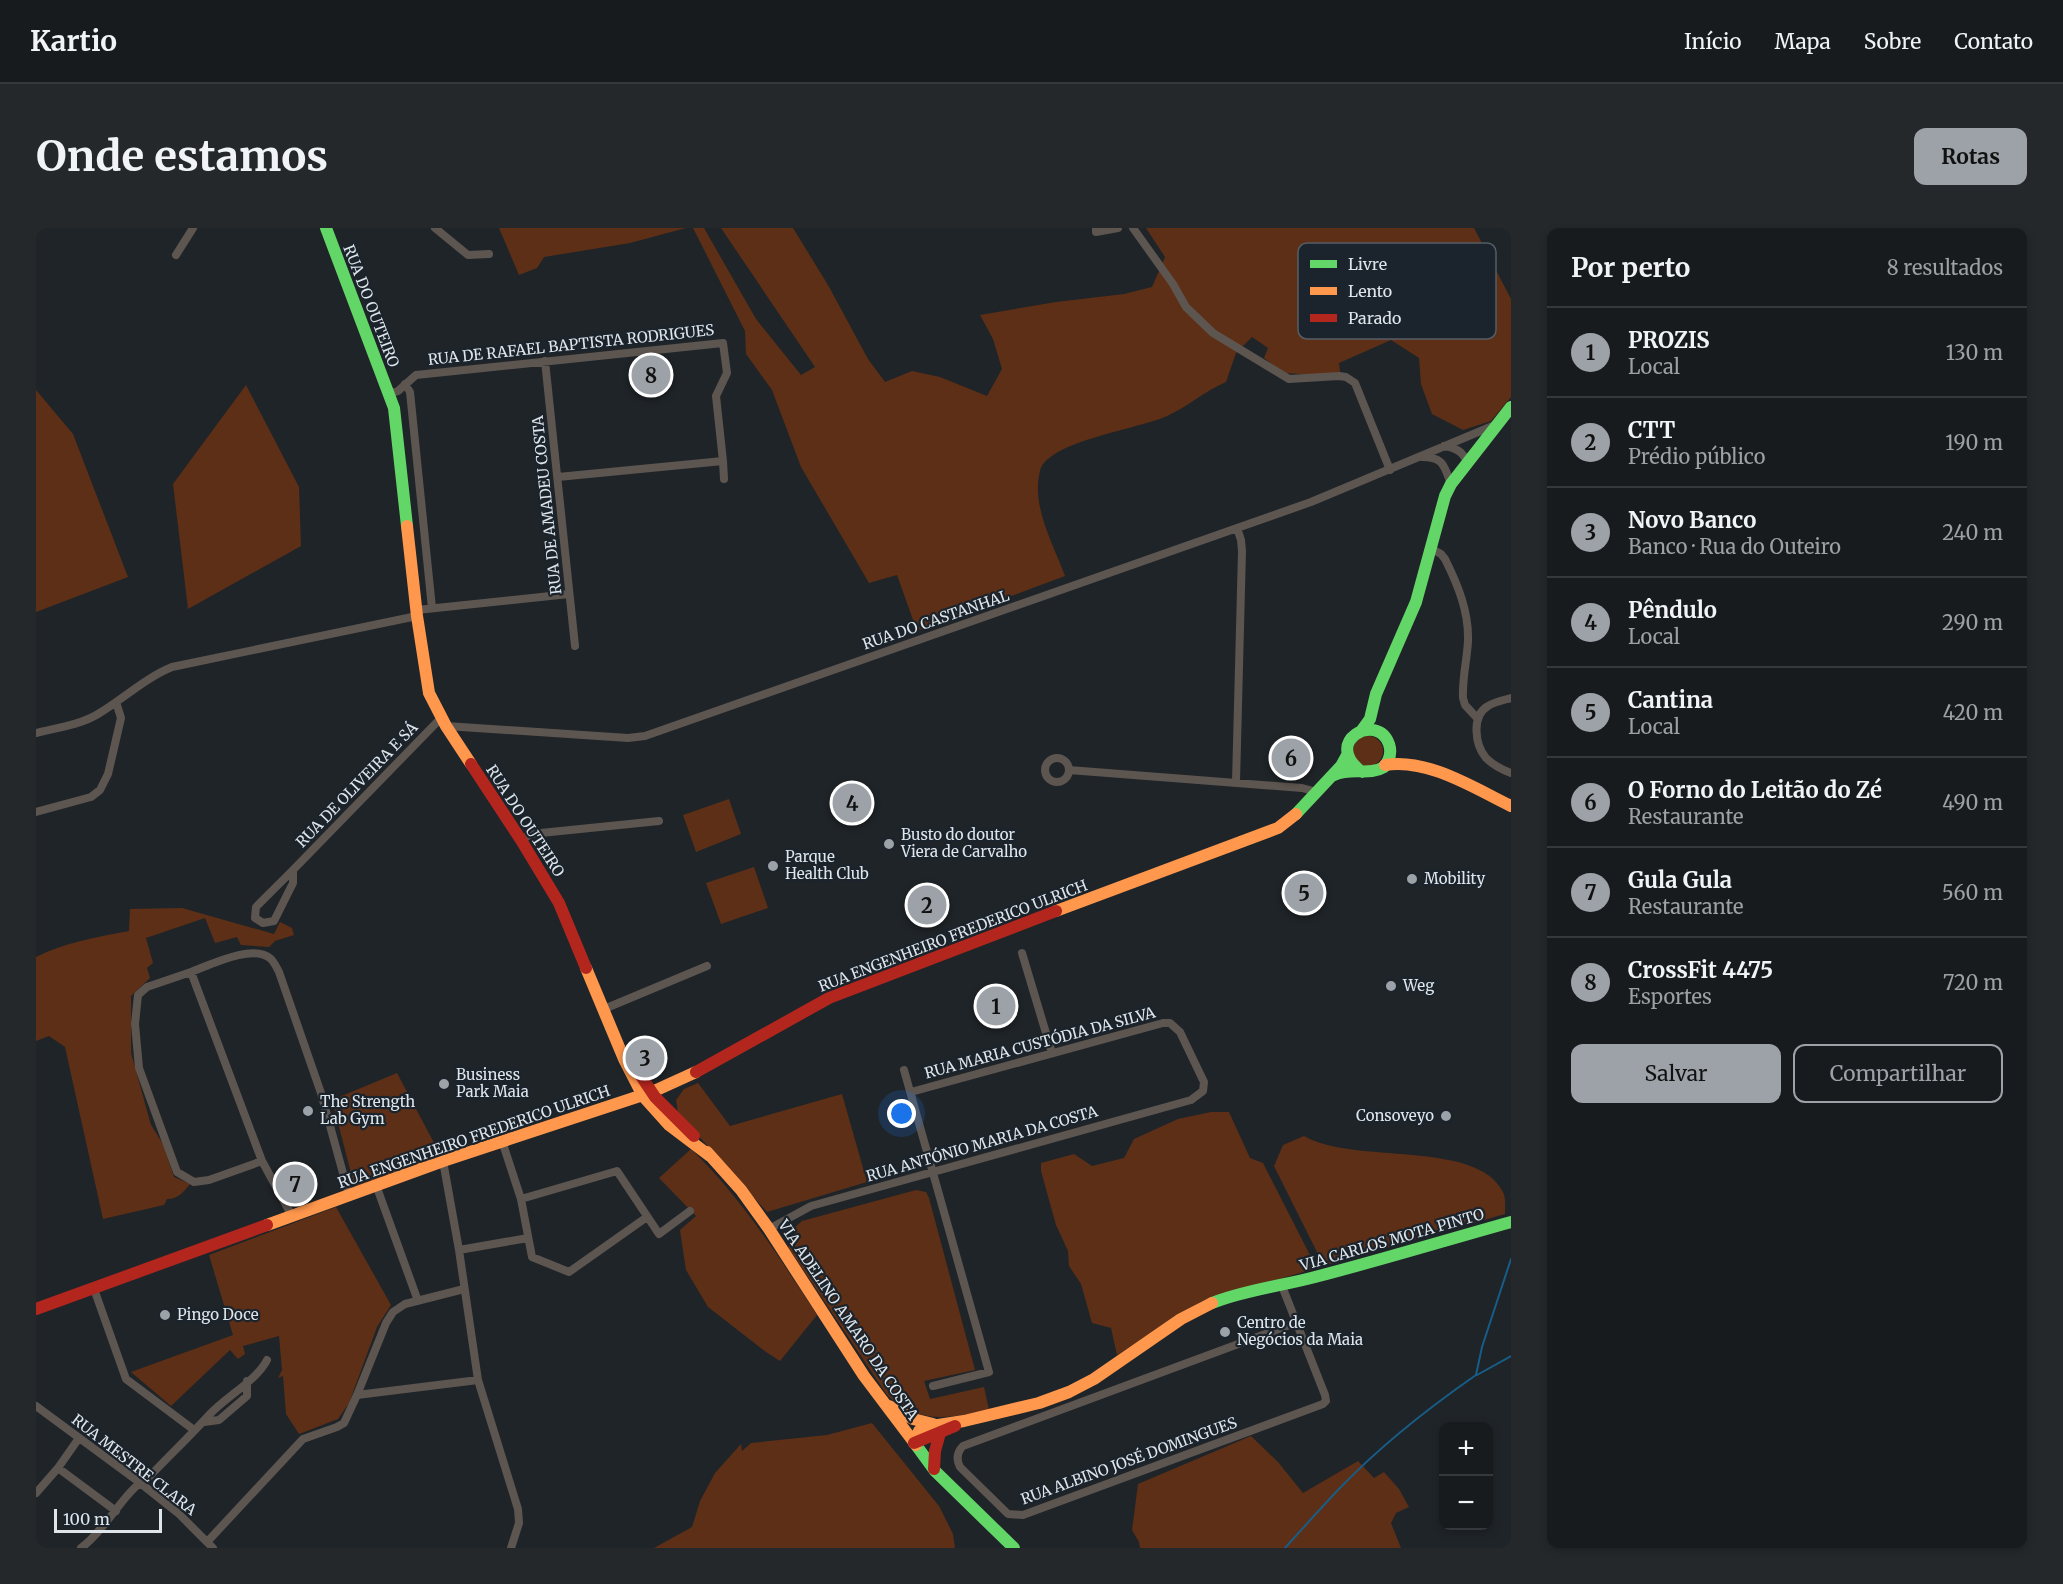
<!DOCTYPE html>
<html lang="pt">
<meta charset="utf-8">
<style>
body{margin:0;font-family:Merriweather,serif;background:#24282b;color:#f1f3f6}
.controls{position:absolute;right:18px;bottom:18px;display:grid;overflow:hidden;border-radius:12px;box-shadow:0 3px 9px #0003}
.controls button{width:54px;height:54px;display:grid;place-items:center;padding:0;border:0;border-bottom:2px solid #36393c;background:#171b1e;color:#f1f3f6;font:30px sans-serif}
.scale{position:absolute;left:18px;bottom:15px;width:108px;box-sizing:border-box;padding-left:6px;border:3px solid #dfe6eb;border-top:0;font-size:16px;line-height:21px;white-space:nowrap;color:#dfe6eb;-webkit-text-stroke:4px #1b242c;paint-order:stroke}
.you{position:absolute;left:866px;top:886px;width:21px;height:21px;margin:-15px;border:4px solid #fff;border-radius:50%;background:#1a73e8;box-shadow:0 0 0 9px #1a73e833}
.badge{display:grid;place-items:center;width:39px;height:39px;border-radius:50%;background:#9ca2a7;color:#111;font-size:20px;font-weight:700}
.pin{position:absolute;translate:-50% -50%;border:3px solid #fff;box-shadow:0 2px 6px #0006}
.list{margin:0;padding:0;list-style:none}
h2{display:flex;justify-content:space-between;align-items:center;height:78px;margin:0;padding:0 24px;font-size:26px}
h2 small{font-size:20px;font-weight:400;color:#9ea1a4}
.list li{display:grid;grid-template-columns:39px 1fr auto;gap:18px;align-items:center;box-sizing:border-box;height:90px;padding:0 24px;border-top:2px solid #36393c}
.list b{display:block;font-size:22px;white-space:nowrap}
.list p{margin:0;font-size:20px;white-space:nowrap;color:#9ea1a4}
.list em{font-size:20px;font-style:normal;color:#9ea1a4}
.actions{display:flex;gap:12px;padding:18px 24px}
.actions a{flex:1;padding:14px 0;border:2px solid #9ca2a7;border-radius:12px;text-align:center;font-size:21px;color:#9ca2a7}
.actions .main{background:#9ca2a7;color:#111}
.map{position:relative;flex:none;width:1475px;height:1320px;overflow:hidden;border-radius:12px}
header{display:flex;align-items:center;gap:36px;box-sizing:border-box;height:84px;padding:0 30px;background:#171b1e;border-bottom:2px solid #36393c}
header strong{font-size:28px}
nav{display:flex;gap:33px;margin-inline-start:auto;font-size:21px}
.intro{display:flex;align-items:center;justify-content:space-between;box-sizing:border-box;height:144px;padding:0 36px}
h1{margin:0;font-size:42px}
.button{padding:15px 27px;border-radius:12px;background:#9ca2a7;color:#111;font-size:21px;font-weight:700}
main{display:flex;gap:36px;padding:0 36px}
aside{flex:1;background:#171b1e;border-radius:12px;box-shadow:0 3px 9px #0003}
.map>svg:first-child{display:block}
.green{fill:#5d2f16}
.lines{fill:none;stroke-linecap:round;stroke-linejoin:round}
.stream{stroke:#185d87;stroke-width:2}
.street{stroke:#5d5550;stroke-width:8}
.fast{stroke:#63d668;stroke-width:12}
.slow{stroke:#ff974d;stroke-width:12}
.jam{stroke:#b3261e;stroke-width:12}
.poi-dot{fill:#9ca2a7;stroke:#1b242c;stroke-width:2}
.labels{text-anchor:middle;stroke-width:4.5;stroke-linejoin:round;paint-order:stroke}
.street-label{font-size:15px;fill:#dfe6eb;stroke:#1b242c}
.poi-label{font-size:15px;fill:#dfe6eb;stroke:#1b242c;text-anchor:start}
.key{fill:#1b242c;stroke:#565e65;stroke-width:1.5}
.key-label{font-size:16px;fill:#dfe6eb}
</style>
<header>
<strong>Kartio</strong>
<nav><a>Início</a><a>Mapa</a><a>Sobre</a><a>Contato</a></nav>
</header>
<div class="intro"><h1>Onde estamos</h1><a class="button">Rotas</a></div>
<main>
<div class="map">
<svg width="1475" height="1320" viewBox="0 0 1475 1320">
<rect width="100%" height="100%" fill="#1f2428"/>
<path class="green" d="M463,0H650L594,15L508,29L501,40L483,47Z
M657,0H668L720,91L765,147L779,139L685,0H757L792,57L832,131L849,154L876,143L904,149L951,168L966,141L957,111L944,87L1020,74L1088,66L1116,59L1129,29L1110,0H1438L1475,71V169L1455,193L1427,202L1396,186L1385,156L1383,130L1355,112L1303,135L1304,144L1282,147L1247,145L1228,130L1232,120L1216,109L1200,125L1190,154C1169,163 1151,179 1131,188C1104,201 1011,213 1004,243C995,278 1017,315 1029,348L881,403L861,347L833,355L765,239L736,162L710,126L709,103Z
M210,157L263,259L265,318L152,381L137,256Z
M0,162L37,206L92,349L0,384Z
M1317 523a15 15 0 1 1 30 0a15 15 0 1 1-30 0Z
M693,571L705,606L660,624L647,587Z
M718,639L732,680L685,696L670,655Z
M146,680L238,706L244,694L256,700L258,707L239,713L233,719L205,717L201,709L179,715L169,690L110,710L117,735L111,740L114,750L95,768V825L115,897L127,916L138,949L154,956C147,964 143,971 131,971L128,977L67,991L29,819L13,808L0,813V729C30,714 61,709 93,703L94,681Z
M361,845L405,928L319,960L296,872Z
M662,855L694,898L806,866L831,954L731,984L642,885L640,872L648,861Z
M1175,884H1193L1214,930L1227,935L1278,1035V1041L1166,1073L1081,1127L1075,1100L1056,1095L1045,1056L1033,1038L1032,1023L1020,997L1005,943V935L1038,926L1056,938L1088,930L1098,911L1142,891Z
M1268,908C1317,937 1441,911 1467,964C1470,970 1469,979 1469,986L1290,1037L1285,1032L1238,938L1247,917Z
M655,921C705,969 743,1029 781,1087L744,1133L730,1124L672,1079L650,1042L644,1002L660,988L623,950Z
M880,962L890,964L893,970L939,1142L888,1153L894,1171L948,1159L953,1182C915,1190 882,1197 851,1167L752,1019L760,1011L757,1001L766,993Z
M300,979L355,1077L341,1099L313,1175L302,1191L263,1206L250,1186L247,1148L242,1150L246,1142L243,1108L207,1118L209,1126L202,1131L194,1122L135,1178L95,1144L197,1107L173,1027Z
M836,1195L903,1278L917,1306L919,1320H618L656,1299L664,1273L679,1245L705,1216L706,1223L715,1215L791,1207Z
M1215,1208L1242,1234L1267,1265L1322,1233L1338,1250L1348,1244L1363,1261L1373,1279L1360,1285L1355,1295L1365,1320H1104L1103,1314L1096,1302L1102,1256Z"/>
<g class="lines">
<path class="stream" d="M1441,1147L1475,1128
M1249,1320C1266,1301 1284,1281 1302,1262C1343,1219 1391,1181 1440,1147L1446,1119L1475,1031"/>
<path class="street" d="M399,0L432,27L453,26
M1060,0V4L1082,0
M1097,0L1137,56L1150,79L1177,105L1253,151L1303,148L1310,149L1319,155L1354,242
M140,27L157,0
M509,133L539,418
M369,156L374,164L396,380
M353,166L362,163L380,147L687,115L691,145L680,168L687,233
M1408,218C1420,220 1427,223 1432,236
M1386,229C1408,229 1408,238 1415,256
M522,249L687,233L688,251
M1394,320L1405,326L1409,331C1422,357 1433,384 1432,413C1431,432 1426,451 1427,470L1429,477L1442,491
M381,382L533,366
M1475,470C1468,472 1458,474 1452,478C1435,488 1439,517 1450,530C1457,537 1467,542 1475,545
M410,498L592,510L609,508L1275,274L1459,197
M0,505C20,500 44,497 62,486C87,471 109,450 136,439L381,388
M1009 542a12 12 0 1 1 24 0a12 12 0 1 1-24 0Z
M1033,542L1266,560L1281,564
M1200,554L1206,323L1205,312L1201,300
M0,584L55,569L64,562L72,546L85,490L80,474
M485,612L495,606L623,593
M257,642L405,490
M257,642V655L238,693L227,695L219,690L220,679Z
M986,725L1016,825
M155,744L111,759L102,767L99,796L103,840L141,944L158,954L173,952L226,933
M568,781L671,738
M868,842L953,1144L897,1158
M466,913L485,971L496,1029L533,1044L611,989
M407,933L423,1022L442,1152L482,1281L483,1295L475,1320
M340,957L382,1073
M485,971L581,943L623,1006L654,983
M256,988L226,933L155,744C174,737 217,715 235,731C238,734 241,740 243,744L285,865L313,967
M733,1001L775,978L1155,872L1167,863L1168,854L1144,804L1134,795H1127L875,864
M423,1022L492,1010
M1246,1058L1289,1167L1290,1173L1287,1176L987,1287L972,1286L924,1239C920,1231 921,1224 927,1218L1259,1095
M58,1061L90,1151L158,1202
M321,1167L442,1152
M0,1178L103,1254L142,1285L177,1320
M168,1194L183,1192L211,1168V1153
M22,1240L80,1283
M0,1265L22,1240L43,1210
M172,1313L267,1211L301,1199L308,1195L321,1167L350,1095L357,1084L369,1076L428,1061
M45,1320C71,1301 89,1261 113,1249C133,1228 155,1207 174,1186C191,1168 221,1152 231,1132"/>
<path class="fast" d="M290,0L358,180L371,298
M1326,502L1334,491L1340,466L1380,374L1409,268L1415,256L1475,179
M1298,547C1316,539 1333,548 1348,539C1353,533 1356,525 1353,516C1341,483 1285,514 1326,544
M1260,586L1305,538L1311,527
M1176,1075C1209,1062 1245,1058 1279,1049C1345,1032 1410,1012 1475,994
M880,1217L899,1243L978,1320"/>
<path class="slow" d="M371,298L381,388L393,465L410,498L435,536
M1349,537C1392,530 1438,560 1475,578
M1020,683L1242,600L1260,586
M550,740L588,831L607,868L633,897L674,928
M671,924L705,962L733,1001L828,1148L880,1217
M231,997L407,933L616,864L660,844
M853,1178L877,1191L897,1196
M878,1215L883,1203L889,1199L928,1193L1003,1175L1033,1164L1058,1151L1145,1091L1176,1075"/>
<path class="jam" d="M435,536L485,612L523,675L550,740
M601,842L619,869L658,908
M660,844L793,770L1020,683
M0,1081L231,997
M878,1215L919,1198
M898,1241L899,1223L904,1205"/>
</g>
<g class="poi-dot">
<circle cx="853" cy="616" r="6"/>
<circle cx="737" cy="638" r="6"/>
<circle cx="1376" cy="651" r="6"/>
<circle cx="1355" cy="758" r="6"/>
<circle cx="408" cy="856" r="6"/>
<circle cx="272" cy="883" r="6"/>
<circle cx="1410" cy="888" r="6"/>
<circle cx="129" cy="1087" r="6"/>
<circle cx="1189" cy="1104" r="6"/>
</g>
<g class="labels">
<g class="street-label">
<text transform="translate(335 78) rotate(69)" y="5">RUA DO OUTEIRO</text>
<text transform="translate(535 117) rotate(-6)" y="5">RUA DE RAFAEL BAPTISTA RODRIGUES</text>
<text transform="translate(511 277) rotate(-96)" y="5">RUA DE AMADEU COSTA</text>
<text transform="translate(900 392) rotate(-19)" y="5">RUA DO CASTANHAL</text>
<text transform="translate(321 557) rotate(-46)" y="5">RUA DE OLIVEIRA E SÁ</text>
<text transform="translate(489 593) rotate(57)" y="5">RUA DO OUTEIRO</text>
<text transform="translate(917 708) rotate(-21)" y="5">RUA ENGENHEIRO FREDERICO ULRICH</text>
<text transform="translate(1004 815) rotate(-15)" y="5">RUA MARIA CUSTÓDIA DA SILVA</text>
<text transform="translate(438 909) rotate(-19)" y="5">RUA ENGENHEIRO FREDERICO ULRICH</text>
<text transform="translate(946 916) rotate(-16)" y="5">RUA ANTÓNIO MARIA DA COSTA</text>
<text transform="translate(1356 1012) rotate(-16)" y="5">VIA CARLOS MOTA PINTO</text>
<text transform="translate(812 1092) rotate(56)" y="5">VIA ADELINO AMARO DA COSTA</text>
<text transform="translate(1093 1233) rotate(-20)" y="5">RUA ALBINO JOSÉ DOMINGUES</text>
<text transform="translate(98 1237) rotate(38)" y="5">RUA MESTRE CLARA</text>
</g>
<g class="poi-label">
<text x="865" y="612">Busto do doutor<tspan x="865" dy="17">Viera de Carvalho</tspan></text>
<text x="749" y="634">Parque<tspan x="749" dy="17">Health Club</tspan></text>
<text x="1388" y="656">Mobility</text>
<text x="1367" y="763">Weg</text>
<text x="420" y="852">Business<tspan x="420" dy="17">Park Maia</tspan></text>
<text x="284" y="879">The Strength<tspan x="284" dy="17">Lab Gym</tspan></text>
<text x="1398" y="893" text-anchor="end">Consoveyo</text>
<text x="141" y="1092">Pingo Doce</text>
<text x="1201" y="1100">Centro de<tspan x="1201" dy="17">Negócios da Maia</tspan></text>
</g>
</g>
<rect x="1262" y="15" width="198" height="96" rx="9" class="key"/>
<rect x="1274" y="32" width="27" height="8" fill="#63d668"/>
<rect x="1274" y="59" width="27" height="8" fill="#ff974d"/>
<rect x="1274" y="86" width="27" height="8" fill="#b3261e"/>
<g class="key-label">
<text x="1312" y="42">Livre</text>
<text x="1312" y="69">Lento</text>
<text x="1312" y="96">Parado</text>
</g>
</svg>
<div class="controls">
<button>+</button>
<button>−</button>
</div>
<div class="scale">100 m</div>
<div class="you"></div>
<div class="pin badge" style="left:960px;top:778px">1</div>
<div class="pin badge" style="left:891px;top:677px">2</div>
<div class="pin badge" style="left:609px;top:830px">3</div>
<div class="pin badge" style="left:816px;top:575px">4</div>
<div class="pin badge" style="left:1268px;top:665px">5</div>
<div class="pin badge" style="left:1255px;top:530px">6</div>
<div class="pin badge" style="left:259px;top:956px">7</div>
<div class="pin badge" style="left:615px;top:147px">8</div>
</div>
<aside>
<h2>Por perto<small>8 resultados</small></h2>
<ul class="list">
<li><span class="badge">1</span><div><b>PROZIS</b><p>Local</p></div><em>130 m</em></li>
<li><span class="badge">2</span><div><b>CTT</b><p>Prédio público</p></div><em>190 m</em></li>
<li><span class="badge">3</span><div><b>Novo Banco</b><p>Banco · Rua do Outeiro</p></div><em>240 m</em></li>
<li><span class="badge">4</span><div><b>Pêndulo</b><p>Local</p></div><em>290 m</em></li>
<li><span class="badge">5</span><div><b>Cantina</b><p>Local</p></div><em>420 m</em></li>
<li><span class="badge">6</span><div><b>O Forno do Leitão do Zé</b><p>Restaurante</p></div><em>490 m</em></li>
<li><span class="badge">7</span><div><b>Gula Gula</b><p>Restaurante</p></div><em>560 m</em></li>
<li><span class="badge">8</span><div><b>CrossFit 4475</b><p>Esportes</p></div><em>720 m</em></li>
</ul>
<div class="actions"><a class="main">Salvar</a><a>Compartilhar</a></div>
</aside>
</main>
